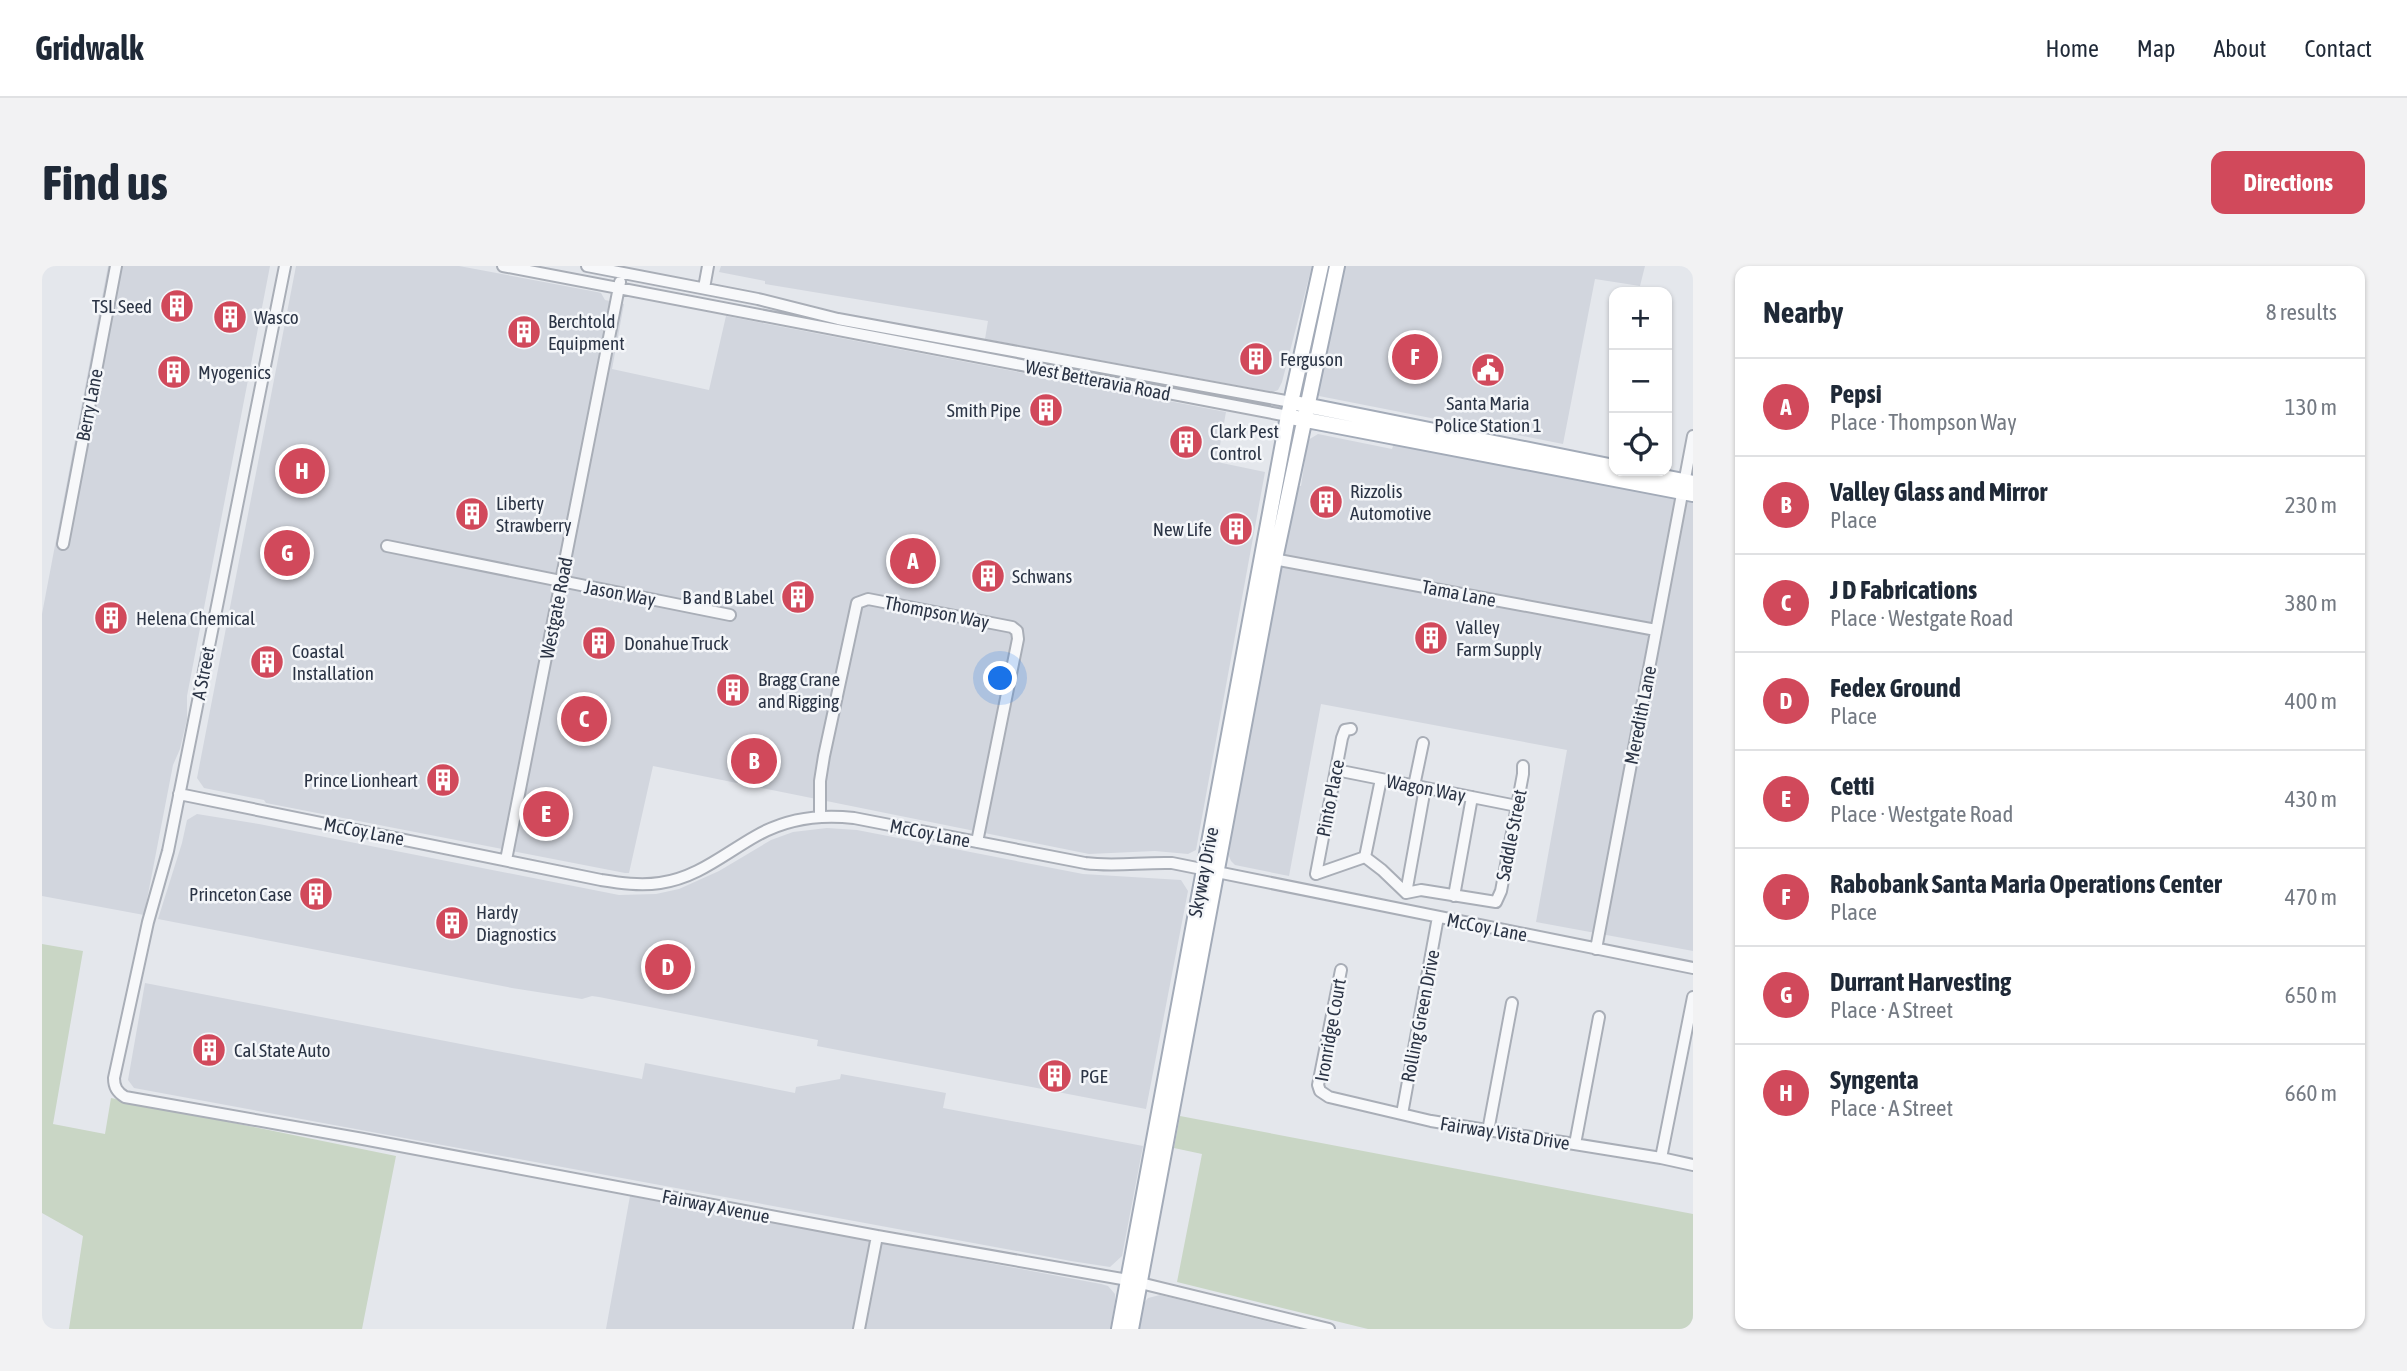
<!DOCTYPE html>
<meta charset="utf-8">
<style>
body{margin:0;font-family:"Asap Condensed",sans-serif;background:#f2f2f3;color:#1f2937}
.controls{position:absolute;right:21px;top:21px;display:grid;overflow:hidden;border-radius:14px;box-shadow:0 2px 5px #0004}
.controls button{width:63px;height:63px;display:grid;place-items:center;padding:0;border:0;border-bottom:2px solid #e0e1e3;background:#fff;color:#1f2937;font:35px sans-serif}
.you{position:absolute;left:959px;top:413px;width:24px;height:24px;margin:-18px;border:5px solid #fff;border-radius:50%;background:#1a73e8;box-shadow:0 0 0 10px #1a73e833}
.badge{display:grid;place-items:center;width:46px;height:46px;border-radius:50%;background:#d1495b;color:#fff;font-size:23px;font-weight:700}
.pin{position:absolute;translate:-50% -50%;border:4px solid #fff;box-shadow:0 2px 7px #0006}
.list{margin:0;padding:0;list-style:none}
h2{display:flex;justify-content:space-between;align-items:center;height:91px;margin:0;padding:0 28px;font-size:30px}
h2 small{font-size:23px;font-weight:400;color:#747a83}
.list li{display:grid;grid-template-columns:46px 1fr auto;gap:21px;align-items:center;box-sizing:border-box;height:98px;padding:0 28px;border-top:2px solid #e0e1e3}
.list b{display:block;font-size:26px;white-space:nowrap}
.list p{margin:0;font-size:23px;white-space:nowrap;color:#747a83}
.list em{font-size:23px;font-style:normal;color:#747a83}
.icon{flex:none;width:38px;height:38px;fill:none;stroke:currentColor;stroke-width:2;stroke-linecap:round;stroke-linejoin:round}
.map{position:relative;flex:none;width:1651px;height:1063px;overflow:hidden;border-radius:14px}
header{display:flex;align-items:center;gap:42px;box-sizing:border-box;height:98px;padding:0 35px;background:#fff;border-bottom:2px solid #e0e1e3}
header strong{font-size:33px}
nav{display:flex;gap:38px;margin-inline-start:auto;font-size:24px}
.intro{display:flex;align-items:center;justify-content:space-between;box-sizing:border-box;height:168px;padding:0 42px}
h1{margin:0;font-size:49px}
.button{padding:18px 32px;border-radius:14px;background:#d1495b;color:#fff;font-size:24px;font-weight:700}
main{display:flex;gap:42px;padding:0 42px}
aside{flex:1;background:#fff;border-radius:14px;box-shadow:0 2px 5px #0004}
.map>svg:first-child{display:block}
.built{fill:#d2d6de}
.green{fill:#c9d6c5}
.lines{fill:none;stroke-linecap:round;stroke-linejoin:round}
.minor-casing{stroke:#a9aeb7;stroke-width:14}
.major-casing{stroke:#a3abb8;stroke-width:18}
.minor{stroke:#f7f8fa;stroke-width:10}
.major{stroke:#fff;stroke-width:14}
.labels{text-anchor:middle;stroke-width:5;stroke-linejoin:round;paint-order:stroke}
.poi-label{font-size:19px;fill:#2b3445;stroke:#f4f6f9;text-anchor:start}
.street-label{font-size:19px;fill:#2b3445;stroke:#f4f6f9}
</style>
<header>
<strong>Gridwalk</strong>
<nav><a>Home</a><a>Map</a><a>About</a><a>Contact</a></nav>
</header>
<div class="intro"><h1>Find us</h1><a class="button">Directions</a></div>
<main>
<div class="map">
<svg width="1651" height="1063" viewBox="0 0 1651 1063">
<rect width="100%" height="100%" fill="#e4e7ec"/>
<path class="built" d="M66,0H228L145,430V453L138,483L131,499L102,649L0,630V348Z
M254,0H417L555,26L559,27L563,34L582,38L570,103L667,124L684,50L1184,146L1175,196L1223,206L1154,584L1146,588L1113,585L1047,588L611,500L587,607H583L224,537L222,534L162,522L155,512Z
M679,0H1270L1240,116L1236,124L1231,126L943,73L946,55L723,18V15L677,6Z
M1301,0H1603L1598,20L1553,13L1521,178L1277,130L1274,125Z
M1276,168L1350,183L1352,177L1651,236V685L1494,656L1525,484L1279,438L1247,610L1193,599L1189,595L1187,590L1189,573L1236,313L1257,220H1259L1266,174Z
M155,548L217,558L577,629L614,628L637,623L677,605L729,574L751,566L785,562L815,564L1041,608L1139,614L1146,625L1104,843L775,780L776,774L557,731L550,730L540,733L470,722L116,653L140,577L145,554Z
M103,717L600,813L603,797L753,827L754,821L798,813L799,808L904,827L901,842L1101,880L1080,990L1068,1001L1029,995L92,822L86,814Z
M588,930L1059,1018L1066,1020L1073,1028V1035L1068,1063H564Z
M1118,1029L1256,1063H1095L1102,1037L1106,1032Z"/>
<path class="green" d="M0,678L41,685L11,858L63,868L69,832L354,890L320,1063H27L41,970L0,947Z
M1138,850L1651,948V1063H1326L1135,1016L1160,888L1132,882Z"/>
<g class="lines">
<g class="minor-casing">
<path id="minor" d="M243,0L126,585L106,656L72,812C72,821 75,826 83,831L321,873L835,970L1086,1014L1287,1063
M461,0L1246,150
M545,0L716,33L796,53L1249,136
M662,22L666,0
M21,278L74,0
M345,280L688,349
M1226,292L1614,364
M1294,504L1475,540
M1372,520L1381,477
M137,528L559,614C578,617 598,620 618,617C655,612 682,588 714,570C745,552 777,548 812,552L1043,597C1072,601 1100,596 1130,597L1651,702
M778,550V515L782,490L815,337L826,333L970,361L975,365L976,373L935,576
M1323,591L1339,513
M464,594L578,16
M1274,608L1300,472L1303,464L1309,463
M1274,608L1323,591L1340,604L1364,627
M1364,627L1379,624L1454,636L1459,625L1481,508V500
M1364,627L1383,522
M1412,630L1430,531
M1554,683L1651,170
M1299,704L1276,819L1278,825L1287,831L1389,855L1619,892L1651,899
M1360,848L1396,651
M1446,865L1470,737
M1533,878L1557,751
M1619,892L1651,731
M817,1063L835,970"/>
</g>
<g class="major-casing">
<path id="major" d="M1258,138L1572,201
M1254,152L1651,228
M1590,205L1651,217
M1077,1063L1246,150L1279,0
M1089,1063L1233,293L1295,0"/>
</g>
<use href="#minor" class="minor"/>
<use href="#major" class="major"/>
</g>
<defs>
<g id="building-disc" transform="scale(1.75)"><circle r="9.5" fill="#d1495b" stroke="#f4f6f9"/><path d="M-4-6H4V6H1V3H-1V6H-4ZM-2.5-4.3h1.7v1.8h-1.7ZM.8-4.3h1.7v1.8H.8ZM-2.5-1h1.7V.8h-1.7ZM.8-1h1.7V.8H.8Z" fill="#fff"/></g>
<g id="civic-disc" transform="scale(1.75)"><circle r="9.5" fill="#d1495b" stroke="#f4f6f9"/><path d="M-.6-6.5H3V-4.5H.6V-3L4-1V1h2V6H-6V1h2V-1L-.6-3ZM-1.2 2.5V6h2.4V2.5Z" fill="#fff"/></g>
</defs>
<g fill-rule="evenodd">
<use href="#building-disc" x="135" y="40"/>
<use href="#building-disc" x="188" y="51"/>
<use href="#building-disc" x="482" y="66"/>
<use href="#building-disc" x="1214" y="93"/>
<use href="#civic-disc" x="1446" y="104"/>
<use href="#building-disc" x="132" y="106"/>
<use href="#building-disc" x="1004" y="144"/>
<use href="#building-disc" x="1144" y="176"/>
<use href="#building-disc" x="1284" y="236"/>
<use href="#building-disc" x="430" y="248"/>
<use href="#building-disc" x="1194" y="263"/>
<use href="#building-disc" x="946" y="310"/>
<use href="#building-disc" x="756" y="331"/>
<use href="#building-disc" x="69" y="352"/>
<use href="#building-disc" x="1389" y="372"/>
<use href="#building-disc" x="557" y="377"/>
<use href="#building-disc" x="225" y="396"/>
<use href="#building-disc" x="691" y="424"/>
<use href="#building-disc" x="401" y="514"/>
<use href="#building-disc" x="274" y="628"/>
<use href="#building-disc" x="410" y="657"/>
<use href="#building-disc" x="167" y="784"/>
<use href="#building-disc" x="1013" y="810"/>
</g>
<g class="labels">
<g class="poi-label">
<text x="110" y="47" text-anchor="end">TSL Seed</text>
<text x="212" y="58">Wasco</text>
<text x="506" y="62">Berchtold<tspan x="506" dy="22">Equipment</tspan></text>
<text x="1238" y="100">Ferguson</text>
<text x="156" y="113">Myogenics</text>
<text x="1446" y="144" text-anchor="middle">Santa Maria<tspan x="1446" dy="22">Police Station 1</tspan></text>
<text x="979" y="151" text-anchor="end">Smith Pipe</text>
<text x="1168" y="172">Clark Pest<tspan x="1168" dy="22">Control</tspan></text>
<text x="1308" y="232">Rizzolis<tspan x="1308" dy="22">Automotive</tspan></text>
<text x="454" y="244">Liberty<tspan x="454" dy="22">Strawberry</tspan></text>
<text x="1170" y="270" text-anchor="end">New Life</text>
<text x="970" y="317">Schwans</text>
<text x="732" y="338" text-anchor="end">B and B Label</text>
<text x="94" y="359">Helena Chemical</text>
<text x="1414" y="368">Valley<tspan x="1414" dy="22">Farm Supply</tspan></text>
<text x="582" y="384">Donahue Truck</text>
<text x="250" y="392">Coastal<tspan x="250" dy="22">Installation</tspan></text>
<text x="716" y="420">Bragg Crane<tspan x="716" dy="22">and Rigging</tspan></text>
<text x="376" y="521" text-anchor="end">Prince Lionheart</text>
<text x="250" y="635" text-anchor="end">Princeton Case</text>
<text x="434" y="653">Hardy<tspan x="434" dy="22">Diagnostics</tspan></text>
<text x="192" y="791">Cal State Auto</text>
<text x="1038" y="817">PGE</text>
</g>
<g class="street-label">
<text transform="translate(1056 114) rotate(11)" y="7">West Betteravia Road</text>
<text transform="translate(47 139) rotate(-79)" y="7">Berry Lane</text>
<text transform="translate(578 327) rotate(11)" y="7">Jason Way</text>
<text transform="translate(1417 327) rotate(11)" y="7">Tama Lane</text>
<text transform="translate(514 342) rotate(-79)" y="7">Westgate Road</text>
<text transform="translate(895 346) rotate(11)" y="7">Thompson Way</text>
<text transform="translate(161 407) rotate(-79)" y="7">A Street</text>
<text transform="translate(1598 449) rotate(-79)" y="7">Meredith Lane</text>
<text transform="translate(1384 522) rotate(11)" y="7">Wagon Way</text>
<text transform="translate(1288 532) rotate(-79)" y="7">Pinto Place</text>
<text transform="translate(322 565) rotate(11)" y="7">McCoy Lane</text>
<text transform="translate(888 567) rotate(11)" y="7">McCoy Lane</text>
<text transform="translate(1469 569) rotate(-79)" y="7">Saddle Street</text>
<text transform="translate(1161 606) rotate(-79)" y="7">Skyway Drive</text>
<text transform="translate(1445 661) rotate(11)" y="7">McCoy Lane</text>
<text transform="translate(1378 750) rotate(-79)" y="7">Rolling Green Drive</text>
<text transform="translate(1288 764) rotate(-80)" y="7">Ironridge Court</text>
<text transform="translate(1463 867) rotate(9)" y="7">Fairway Vista Drive</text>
<text transform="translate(674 940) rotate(11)" y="7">Fairway Avenue</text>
</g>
</g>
</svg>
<div class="controls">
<button>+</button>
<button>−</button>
<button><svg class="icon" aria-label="locate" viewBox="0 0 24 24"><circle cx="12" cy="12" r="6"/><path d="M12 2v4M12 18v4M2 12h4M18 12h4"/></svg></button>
</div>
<div class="you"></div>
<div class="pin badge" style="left:871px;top:295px">A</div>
<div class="pin badge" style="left:712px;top:495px">B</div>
<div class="pin badge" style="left:542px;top:453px">C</div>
<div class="pin badge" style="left:626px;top:701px">D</div>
<div class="pin badge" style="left:504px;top:548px">E</div>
<div class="pin badge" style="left:1373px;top:91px">F</div>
<div class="pin badge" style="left:245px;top:287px">G</div>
<div class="pin badge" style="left:260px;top:205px">H</div>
</div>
<aside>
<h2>Nearby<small>8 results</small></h2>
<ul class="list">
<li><span class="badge">A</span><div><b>Pepsi</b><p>Place · Thompson Way</p></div><em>130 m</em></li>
<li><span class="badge">B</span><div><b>Valley Glass and Mirror</b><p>Place</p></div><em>230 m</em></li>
<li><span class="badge">C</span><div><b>J D Fabrications</b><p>Place · Westgate Road</p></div><em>380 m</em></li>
<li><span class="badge">D</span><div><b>Fedex Ground</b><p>Place</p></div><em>400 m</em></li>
<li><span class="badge">E</span><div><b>Cetti</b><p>Place · Westgate Road</p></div><em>430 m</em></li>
<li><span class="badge">F</span><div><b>Rabobank Santa Maria Operations Center</b><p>Place</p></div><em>470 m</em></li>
<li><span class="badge">G</span><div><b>Durrant Harvesting</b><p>Place · A Street</p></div><em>650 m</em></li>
<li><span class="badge">H</span><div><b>Syngenta</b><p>Place · A Street</p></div><em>660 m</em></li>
</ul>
</aside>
</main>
